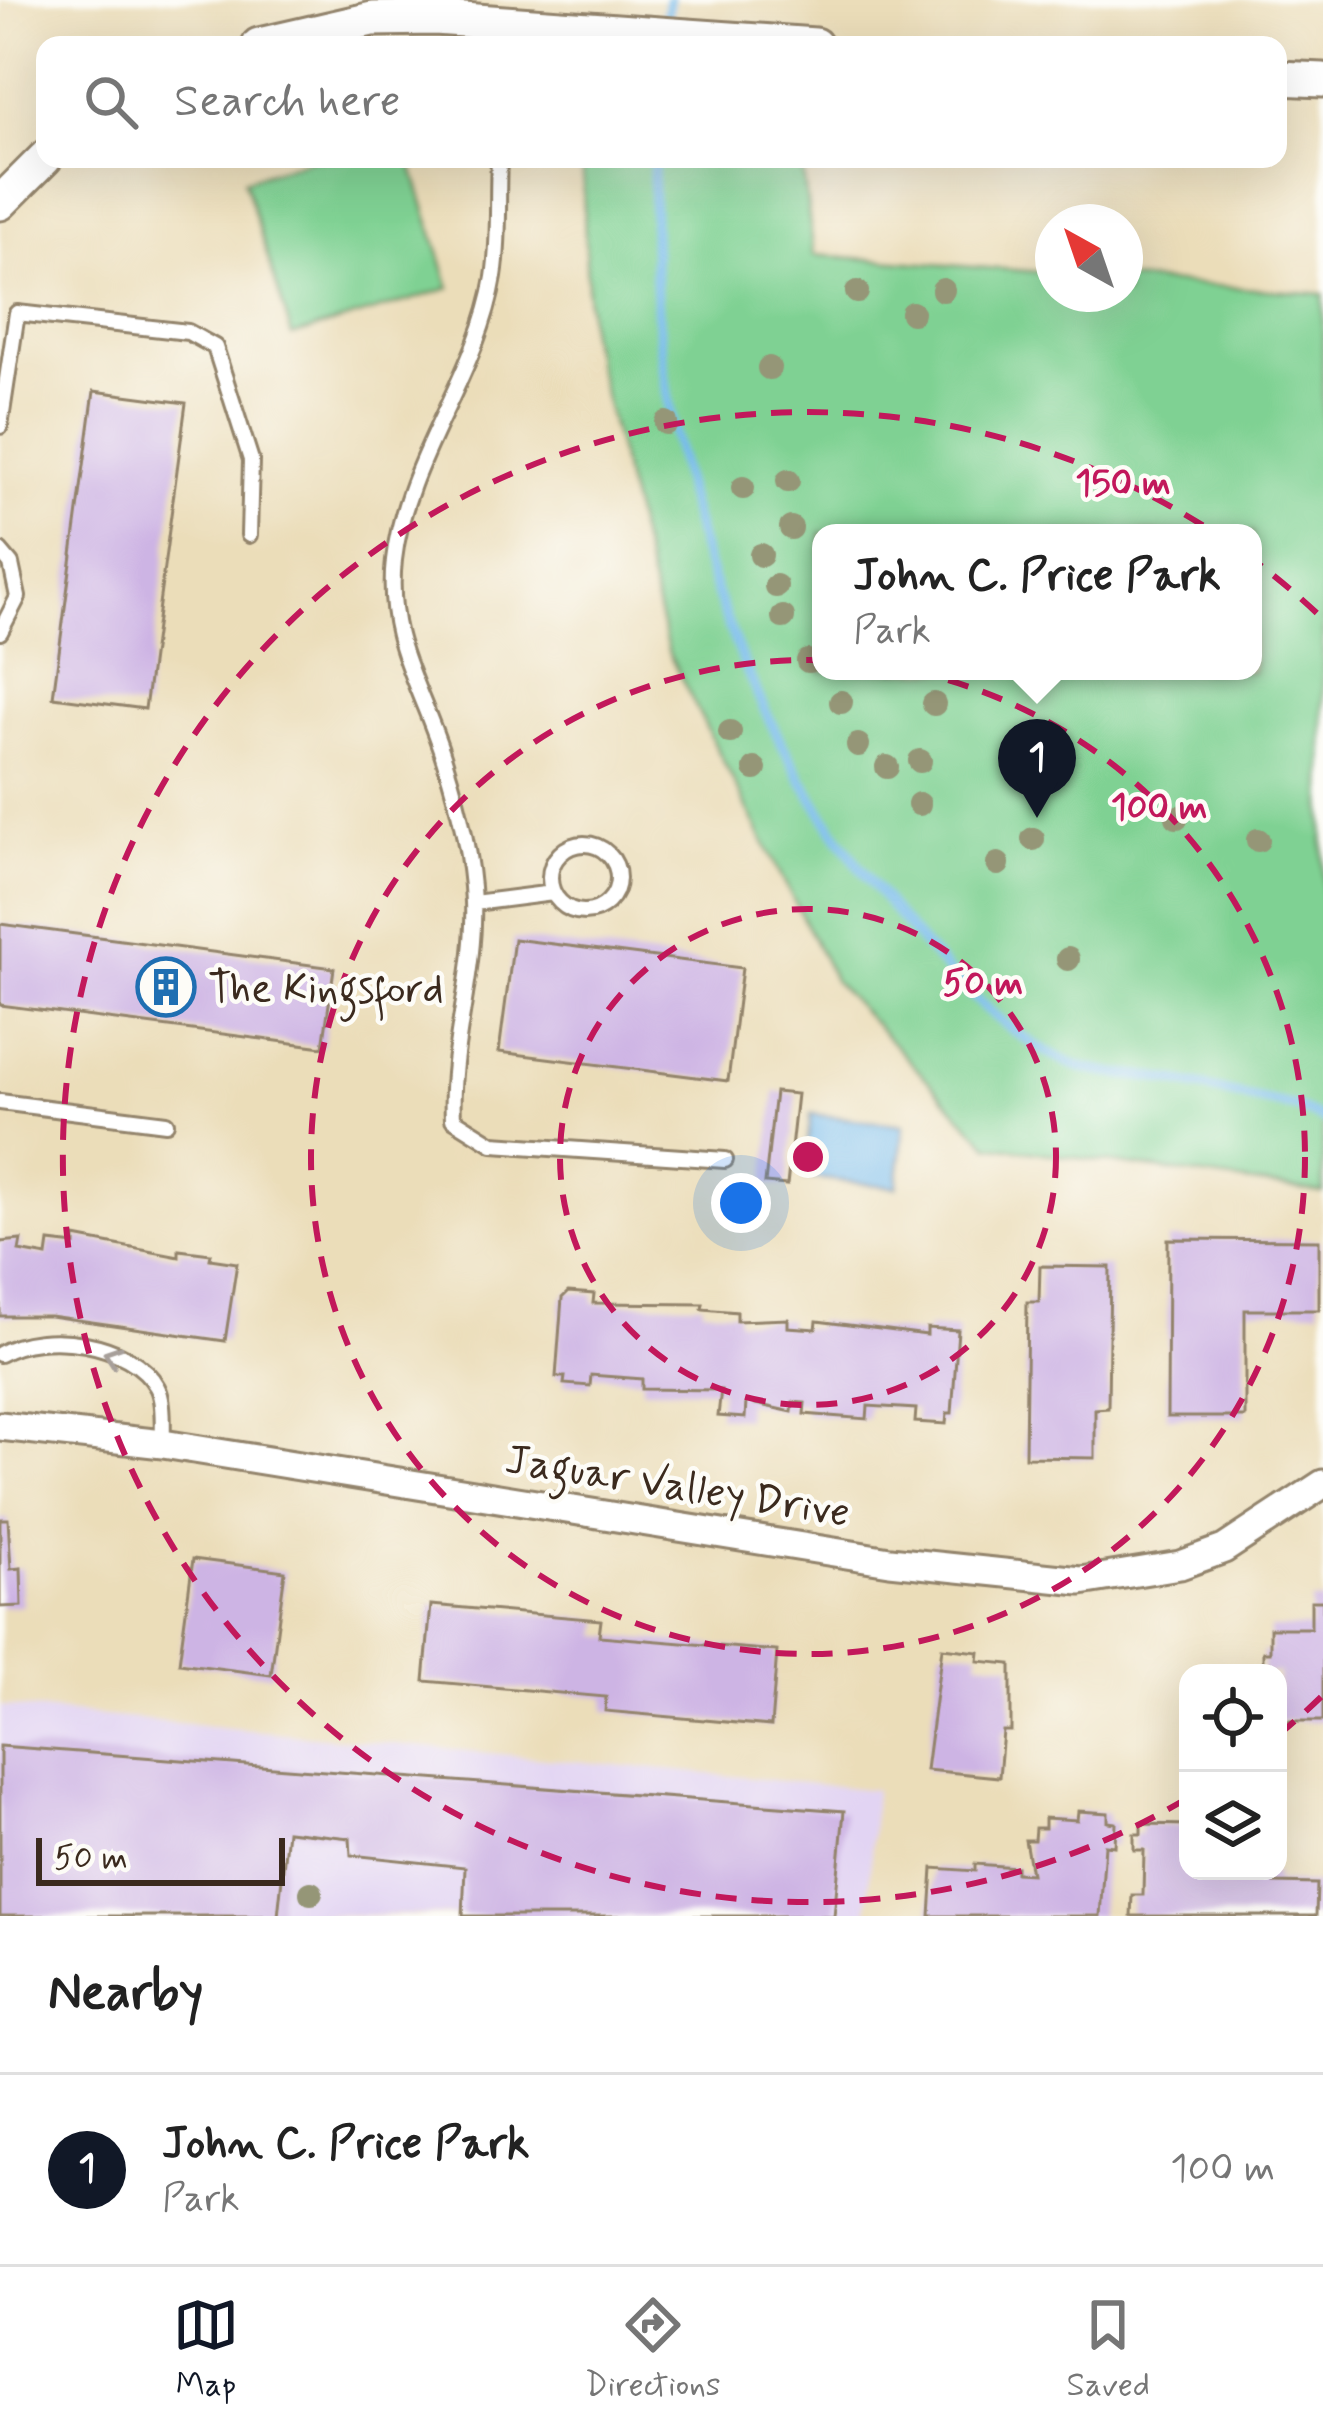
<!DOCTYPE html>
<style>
body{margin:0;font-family:Mynerve,sans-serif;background:#f6f6f6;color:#222}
.controls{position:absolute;right:36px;bottom:36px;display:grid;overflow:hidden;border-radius:24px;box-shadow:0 12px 48px #0002}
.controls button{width:108px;height:108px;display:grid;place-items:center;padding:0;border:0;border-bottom:3px solid #e0e0e0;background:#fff;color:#222;font:60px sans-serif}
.compass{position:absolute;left:1035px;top:204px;width:108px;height:108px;border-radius:50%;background:#fff;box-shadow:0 12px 48px #0002;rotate:320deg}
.scale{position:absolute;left:36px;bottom:30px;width:249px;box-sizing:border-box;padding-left:12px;border:6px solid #3b2a1e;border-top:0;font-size:33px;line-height:42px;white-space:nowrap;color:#3b2a1e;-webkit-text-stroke:9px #fdfcf7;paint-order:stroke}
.you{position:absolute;left:741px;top:1203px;width:42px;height:42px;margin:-30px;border:9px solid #fff;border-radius:50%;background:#1a73e8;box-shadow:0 0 0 18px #1a73e833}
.badge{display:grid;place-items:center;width:78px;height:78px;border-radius:50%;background:#111827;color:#fff;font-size:39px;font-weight:700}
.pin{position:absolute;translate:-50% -99px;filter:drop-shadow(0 3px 6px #0008)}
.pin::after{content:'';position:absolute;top:63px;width:42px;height:36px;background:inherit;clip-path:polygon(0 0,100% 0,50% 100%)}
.popup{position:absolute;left:812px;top:524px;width:450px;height:156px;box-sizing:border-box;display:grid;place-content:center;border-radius:24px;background:#fff;filter:drop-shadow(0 3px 9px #0005);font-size:39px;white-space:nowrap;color:#767676}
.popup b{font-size:45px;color:#222}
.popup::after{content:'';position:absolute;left:50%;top:100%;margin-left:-24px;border:24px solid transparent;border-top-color:#fff}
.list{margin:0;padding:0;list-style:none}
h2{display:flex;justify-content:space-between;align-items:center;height:156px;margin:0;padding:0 48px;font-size:51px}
h2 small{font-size:39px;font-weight:400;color:#767676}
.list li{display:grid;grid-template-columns:78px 1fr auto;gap:36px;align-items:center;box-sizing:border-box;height:192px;padding:0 48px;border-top:3px solid #e0e0e0}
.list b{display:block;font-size:45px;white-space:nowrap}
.list p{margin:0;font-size:39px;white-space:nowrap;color:#767676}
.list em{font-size:39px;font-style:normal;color:#767676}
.icon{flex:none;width:66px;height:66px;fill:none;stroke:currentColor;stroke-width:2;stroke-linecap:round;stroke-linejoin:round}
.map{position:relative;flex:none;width:1323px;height:1916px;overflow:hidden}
.search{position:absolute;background:#fff;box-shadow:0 12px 48px #0002;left:36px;right:36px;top:36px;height:132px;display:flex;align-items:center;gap:30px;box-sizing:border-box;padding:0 42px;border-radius:24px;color:#767676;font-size:45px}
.sheet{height:348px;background:#fff}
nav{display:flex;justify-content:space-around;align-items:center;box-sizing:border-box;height:168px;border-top:3px solid #e0e0e0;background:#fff;font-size:33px;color:#767676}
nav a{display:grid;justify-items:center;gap:6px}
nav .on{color:#111827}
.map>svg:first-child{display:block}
.built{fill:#e2d4f3}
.park{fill:#7fd193;stroke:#5d7e58;stroke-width:3;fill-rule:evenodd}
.water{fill:#74baeb;stroke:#587284;stroke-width:3}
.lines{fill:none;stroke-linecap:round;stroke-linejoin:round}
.stream{stroke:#74baeb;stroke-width:10}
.building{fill:#cdb4e4}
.service-casing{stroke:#93846c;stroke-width:20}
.minor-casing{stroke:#93846c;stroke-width:33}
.tertiary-casing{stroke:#93846c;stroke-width:39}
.service{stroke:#fff;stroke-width:14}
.minor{stroke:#fff;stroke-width:27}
.tertiary{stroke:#fff;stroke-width:33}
.tree{fill:#959677}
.oneway{stroke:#a79f9a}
.ring{fill:none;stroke:#c2185b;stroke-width:6;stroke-dasharray:21 15}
.labels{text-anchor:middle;stroke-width:9;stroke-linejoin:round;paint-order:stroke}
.poi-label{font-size:42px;fill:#3b2a1e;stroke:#fdfcf7;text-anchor:start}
.street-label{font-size:42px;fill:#3b2a1e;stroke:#fdfcf7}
.centre{fill:#c2185b;stroke:#fdfcf7;stroke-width:6}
.ring-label{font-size:36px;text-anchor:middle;font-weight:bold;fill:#c2185b;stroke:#fdfcf7;stroke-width:9;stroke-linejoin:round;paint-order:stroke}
</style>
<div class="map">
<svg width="1323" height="1916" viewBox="0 0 1323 1916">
<rect width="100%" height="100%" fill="#fdfcf7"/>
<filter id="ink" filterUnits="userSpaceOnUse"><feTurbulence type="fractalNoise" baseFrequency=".00833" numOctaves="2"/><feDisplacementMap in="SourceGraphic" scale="24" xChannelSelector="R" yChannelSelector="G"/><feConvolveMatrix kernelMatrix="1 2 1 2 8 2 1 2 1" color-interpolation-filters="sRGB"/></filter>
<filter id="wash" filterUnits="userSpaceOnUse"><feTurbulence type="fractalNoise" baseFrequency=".004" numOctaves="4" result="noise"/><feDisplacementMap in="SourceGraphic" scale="48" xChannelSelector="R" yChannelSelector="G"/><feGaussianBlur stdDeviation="2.7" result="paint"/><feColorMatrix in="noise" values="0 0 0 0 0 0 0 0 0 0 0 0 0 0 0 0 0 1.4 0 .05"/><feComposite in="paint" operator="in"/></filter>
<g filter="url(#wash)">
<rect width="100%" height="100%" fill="#ebddb9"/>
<path class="built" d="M0,1706L875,1790L867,1916L0,1914Z"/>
<path class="park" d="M312,159H410L450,288L292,336L244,180Z
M582,159H801L814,255L1053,273V294H1125V279L1323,294V1193L989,1145L835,982L669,654L589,334ZM1253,533V671H821V533Z"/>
<path class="water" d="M811,1114L904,1125L897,1187L804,1177Z"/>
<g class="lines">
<path class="stream" d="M664,32L669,0
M654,159C644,439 725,719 912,932C957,983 1014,1044 1080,1067C1105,1075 1136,1075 1161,1079C1206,1087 1250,1098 1295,1107L1323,1119"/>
</g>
<g id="blocks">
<path class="building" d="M94,391L186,403L145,709L53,697Z
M0,924L334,968L323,1047L0,1005Z
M514,939L742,968L728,1081L499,1052Z
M775,1092L797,1094L787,1185L765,1183Z
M75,1237L179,1257V1250L211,1254L210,1259L237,1263L225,1341L50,1316H0V1242L21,1240L19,1251L47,1256L49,1242L75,1245Z
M1168,1239L1319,1240V1310H1245V1417H1167Z
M1040,1266L1110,1267L1108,1408L1095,1409V1458L1025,1457L1027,1302H1039Z
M568,1292L594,1294L593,1303L703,1304L702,1309L737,1312V1321L788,1319V1327L816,1329L817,1321L927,1335V1328L958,1330L952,1413H947L946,1424L915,1422L916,1409L868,1406L867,1419L804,1414L805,1403L793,1402L792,1412L746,1402L745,1418L718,1416L721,1390L642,1389V1379L591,1375L590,1386L564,1384L565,1377H556L562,1298Z
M0,1519H8L11,1569L21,1568L22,1606L0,1607Z
M193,1559L285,1571L271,1675L179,1663Z
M1311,1601H1323V1721H1278V1673H1263V1652H1270V1628H1311Z
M431,1605L601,1620L599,1636L777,1651L771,1726L605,1711L606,1697L424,1681Z
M942,1648L979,1652L978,1661L1011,1664V1731H1003L999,1777L926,1770Z
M0,1746L844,1811L834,1916H463L465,1867L351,1855L350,1838L287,1831L278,1916H0Z
M1078,1811L1108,1813V1822L1116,1823L1115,1846L1105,1845L1100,1916H930L933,1868L975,1871V1864L1016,1867V1873L1031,1874L1025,1840H1034L1035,1828H1045V1818L1077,1820Z
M1141,1824L1188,1825V1871H1214L1213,1880H1227V1873L1246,1874V1881H1258V1874H1275V1883L1317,1884L1316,1916H1131L1132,1895H1143L1144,1850H1134V1834H1141Z"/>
</g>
</g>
<g filter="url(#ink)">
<use href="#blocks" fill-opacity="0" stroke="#93846c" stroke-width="3"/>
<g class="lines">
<g class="service-casing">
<path id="service" d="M499,159C497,197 500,239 494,277C478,375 405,460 394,560C385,641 422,687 444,759C458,803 471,856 473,902C476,974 449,1046 453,1119L493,1144L725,1160
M0,426L17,313L188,332L215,347L251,460L249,535
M0,551L11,564L18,597L0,632
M550 878a34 34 0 1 1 68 0a34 34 0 1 1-68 0Z
M474,903L553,893
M0,1102L166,1123
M0,1354C42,1329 132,1341 157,1387C165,1401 162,1428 163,1444"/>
</g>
<g class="minor-casing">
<path id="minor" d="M0,1426L163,1444L890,1561L1081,1581L1180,1565L1224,1549L1323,1484"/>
</g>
<g class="tertiary-casing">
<path id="tertiary" d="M259,45L372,19L435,18L815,45
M1278,78L1323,80
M0,203L45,158"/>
</g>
<use href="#service" class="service"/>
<use href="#minor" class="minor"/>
<use href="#tertiary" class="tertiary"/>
</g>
<g class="tree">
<circle cx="943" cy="290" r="12"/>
<circle cx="857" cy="292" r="12"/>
<circle cx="912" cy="313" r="12"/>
<circle cx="769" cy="368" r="12"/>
<circle cx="666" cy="423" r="12"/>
<circle cx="788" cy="481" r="12"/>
<circle cx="743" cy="488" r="12"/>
<circle cx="791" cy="528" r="12"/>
<circle cx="761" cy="555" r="12"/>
<circle cx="776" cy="586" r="12"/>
<circle cx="783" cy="617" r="12"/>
<circle cx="808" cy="661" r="12"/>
<circle cx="841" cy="702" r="12"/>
<circle cx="934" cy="704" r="12"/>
<circle cx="730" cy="732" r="12"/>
<circle cx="858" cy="745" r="12"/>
<circle cx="920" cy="761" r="12"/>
<circle cx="887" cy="767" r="12"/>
<circle cx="755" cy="769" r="12"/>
<circle cx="919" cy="804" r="12"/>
<circle cx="1177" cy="817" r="12"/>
<circle cx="1033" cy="839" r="12"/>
<circle cx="1258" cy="840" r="12"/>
<circle cx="998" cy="864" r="12"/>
<circle cx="1068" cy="959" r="12"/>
<circle cx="311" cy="1893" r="12"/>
</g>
<defs><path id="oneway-chevron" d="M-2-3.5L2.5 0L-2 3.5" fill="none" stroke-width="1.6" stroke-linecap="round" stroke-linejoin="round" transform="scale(3)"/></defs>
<use class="oneway" href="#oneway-chevron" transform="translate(112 1355) rotate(-161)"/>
</g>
<g class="ring">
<circle cx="808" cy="1157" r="248"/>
<circle cx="808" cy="1157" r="497"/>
<path d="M1321 1697A745 745 0 0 1 1282 1732M1186 1799A745 745 0 1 1 1321 617"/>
</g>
<defs>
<g id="building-ring" transform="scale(3)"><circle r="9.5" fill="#fdfcf7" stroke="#1f6fb2" stroke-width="1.5"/><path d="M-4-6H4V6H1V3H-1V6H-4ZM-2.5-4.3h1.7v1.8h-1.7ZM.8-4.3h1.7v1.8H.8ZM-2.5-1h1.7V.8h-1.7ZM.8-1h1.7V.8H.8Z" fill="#1f6fb2"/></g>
</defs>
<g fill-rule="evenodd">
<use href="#building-ring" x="166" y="987"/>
</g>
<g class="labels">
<g class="poi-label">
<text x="208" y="1002">The Kingsford</text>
</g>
<g class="street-label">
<text transform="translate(678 1484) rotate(9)" y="15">Jaguar Valley Drive</text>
</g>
</g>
<circle cx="808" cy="1157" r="18" class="centre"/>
<g class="ring-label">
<text x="1123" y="494">150 m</text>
<text x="1159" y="818">100 m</text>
<text x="983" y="994">50 m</text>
</g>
</svg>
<div class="controls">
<button><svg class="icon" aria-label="locate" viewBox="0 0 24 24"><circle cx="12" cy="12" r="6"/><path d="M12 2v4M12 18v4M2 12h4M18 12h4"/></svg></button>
<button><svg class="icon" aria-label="layers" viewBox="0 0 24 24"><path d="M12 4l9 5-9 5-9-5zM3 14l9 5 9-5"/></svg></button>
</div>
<svg class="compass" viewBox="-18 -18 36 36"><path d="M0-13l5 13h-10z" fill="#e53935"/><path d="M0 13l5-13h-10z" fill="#767676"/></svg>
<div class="scale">50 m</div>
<div class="you"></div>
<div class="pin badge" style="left:1037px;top:818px">1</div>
<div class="popup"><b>John C. Price Park</b>Park</div>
<div class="search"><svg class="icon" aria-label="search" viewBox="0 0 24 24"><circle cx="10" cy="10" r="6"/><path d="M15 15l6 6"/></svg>Search here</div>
</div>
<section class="sheet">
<h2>Nearby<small></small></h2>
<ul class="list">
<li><span class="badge">1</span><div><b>John C. Price Park</b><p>Park</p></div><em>100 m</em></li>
</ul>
</section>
<nav>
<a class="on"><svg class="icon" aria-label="map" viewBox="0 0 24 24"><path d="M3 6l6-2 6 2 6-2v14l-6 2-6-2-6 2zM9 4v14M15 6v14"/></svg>Map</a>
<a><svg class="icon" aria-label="directions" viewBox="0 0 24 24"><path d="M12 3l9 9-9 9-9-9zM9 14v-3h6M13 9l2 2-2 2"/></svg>Directions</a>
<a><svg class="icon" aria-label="saved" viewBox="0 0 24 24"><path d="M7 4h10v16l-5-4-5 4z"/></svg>Saved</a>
</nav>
